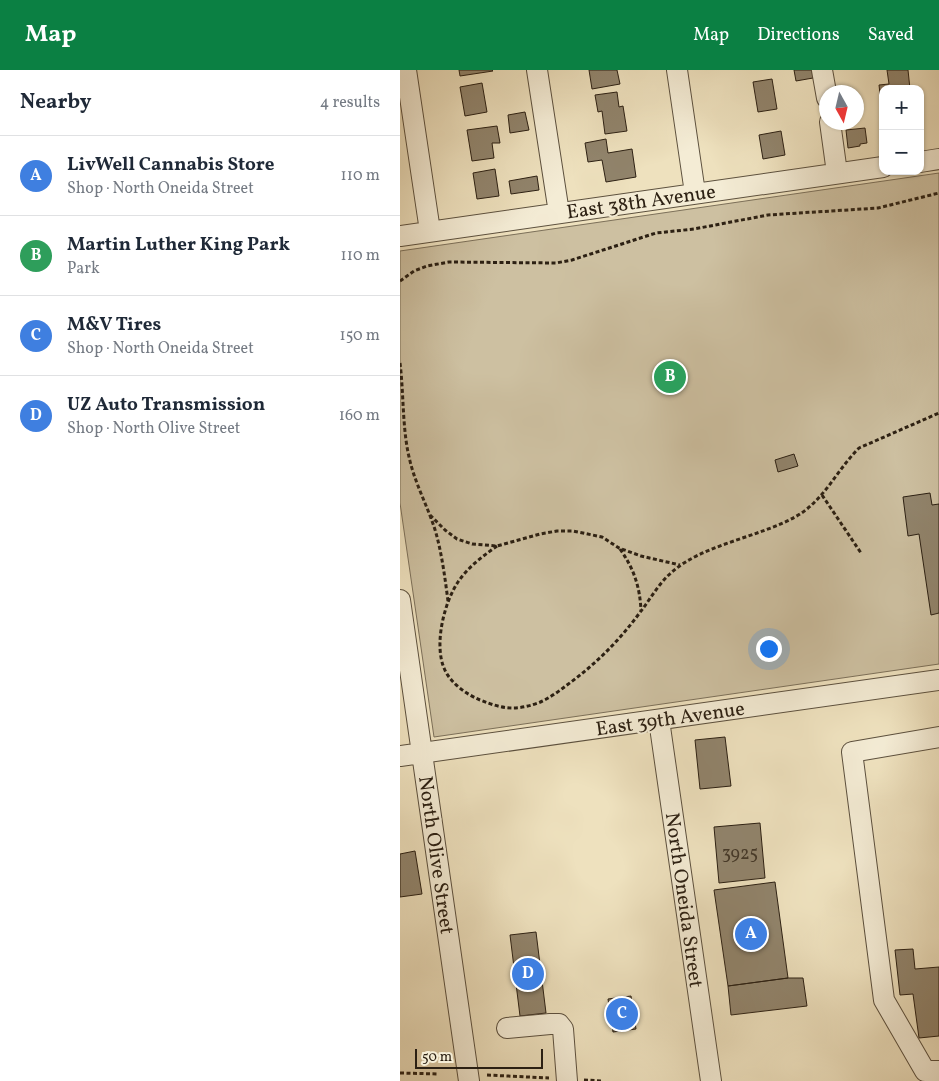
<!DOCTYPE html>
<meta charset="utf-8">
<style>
body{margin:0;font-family:Vollkorn,serif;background:#f6f6f7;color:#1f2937}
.controls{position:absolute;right:15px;top:15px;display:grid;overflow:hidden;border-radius:10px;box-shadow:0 1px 4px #0004}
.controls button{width:45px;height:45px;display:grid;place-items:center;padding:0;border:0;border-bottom:1px solid #e0e1e3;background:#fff;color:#1f2937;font:25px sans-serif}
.compass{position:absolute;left:419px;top:15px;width:45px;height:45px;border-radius:50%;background:#fff;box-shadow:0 1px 4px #0004;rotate:172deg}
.scale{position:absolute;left:15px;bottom:12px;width:128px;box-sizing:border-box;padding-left:5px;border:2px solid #2c2013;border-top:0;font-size:14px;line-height:18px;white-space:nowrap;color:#2c2013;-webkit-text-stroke:4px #f4ecd5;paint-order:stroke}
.you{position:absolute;left:368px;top:578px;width:18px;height:18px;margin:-12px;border:4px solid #fff;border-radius:50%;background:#1a73e8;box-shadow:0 0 0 8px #1a73e833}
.badge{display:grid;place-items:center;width:32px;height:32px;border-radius:50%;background:#0b8043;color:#fff;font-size:16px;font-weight:700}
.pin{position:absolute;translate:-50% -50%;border:2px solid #fff;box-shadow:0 1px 5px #0006}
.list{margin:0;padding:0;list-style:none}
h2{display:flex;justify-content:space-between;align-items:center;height:65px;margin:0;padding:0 20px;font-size:21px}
h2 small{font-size:16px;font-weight:400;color:#747a83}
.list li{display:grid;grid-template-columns:32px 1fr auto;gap:15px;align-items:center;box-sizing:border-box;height:80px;padding:0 20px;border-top:1px solid #e0e1e3}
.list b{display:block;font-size:19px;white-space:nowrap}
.list p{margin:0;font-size:16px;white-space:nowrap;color:#747a83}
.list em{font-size:16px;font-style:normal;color:#747a83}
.map{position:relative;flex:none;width:539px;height:1011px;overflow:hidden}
header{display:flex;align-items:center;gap:30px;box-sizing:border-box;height:70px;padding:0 25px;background:#0b8043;color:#fff}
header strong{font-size:24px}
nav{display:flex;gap:28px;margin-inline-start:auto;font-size:18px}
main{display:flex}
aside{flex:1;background:#fff}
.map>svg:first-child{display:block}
.green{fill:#cdc0a1;stroke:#7c705a}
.building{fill:#91846c;stroke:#2c2013}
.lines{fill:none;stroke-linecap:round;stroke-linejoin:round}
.minor-casing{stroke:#5c503e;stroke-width:22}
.path{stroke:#2c2013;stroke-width:3;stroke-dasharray:4 2.5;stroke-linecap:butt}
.minor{stroke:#f4ecd5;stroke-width:20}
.labels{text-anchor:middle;stroke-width:4;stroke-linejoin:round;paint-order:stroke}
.number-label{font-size:18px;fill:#453929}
.street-label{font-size:20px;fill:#2c2013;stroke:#f4ecd5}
</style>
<header>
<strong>Map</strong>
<nav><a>Map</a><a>Directions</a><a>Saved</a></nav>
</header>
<main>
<aside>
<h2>Nearby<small>4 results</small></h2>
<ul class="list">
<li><span class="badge" style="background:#3f7fe0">A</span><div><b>LivWell Cannabis Store</b><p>Shop · North Oneida Street</p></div><em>110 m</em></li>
<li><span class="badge" style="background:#2e9e5b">B</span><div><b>Martin Luther King Park</b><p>Park</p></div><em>110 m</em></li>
<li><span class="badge" style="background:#3f7fe0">C</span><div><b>M&amp;V Tires</b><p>Shop · North Oneida Street</p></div><em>150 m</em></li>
<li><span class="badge" style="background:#3f7fe0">D</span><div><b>UZ Auto Transmission</b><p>Shop · North Olive Street</p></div><em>160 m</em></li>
</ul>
</aside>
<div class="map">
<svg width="539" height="1011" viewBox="0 0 539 1011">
<rect width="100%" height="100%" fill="#eee1be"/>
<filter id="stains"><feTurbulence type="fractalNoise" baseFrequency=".004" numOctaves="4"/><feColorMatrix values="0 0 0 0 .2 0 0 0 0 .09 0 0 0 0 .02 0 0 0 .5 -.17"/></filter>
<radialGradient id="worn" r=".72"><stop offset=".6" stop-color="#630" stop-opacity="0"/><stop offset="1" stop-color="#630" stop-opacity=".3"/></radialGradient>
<path class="green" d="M539,103V594L34,667L0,433V181Z"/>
<path class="building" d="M59,0H92L93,1L60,6Z
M189,0H217L220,14L192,19Z
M394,0H412L413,8L396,11Z
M487,0H508L510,19H483V33H481L479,15L489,14Z
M372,9L377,39L358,42L353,12Z
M82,13L87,42L65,46L60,17Z
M217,22L219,37L223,36L227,61L205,64L202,41L198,42L195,25Z
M125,42L129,60L110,63L108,45Z
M97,56L100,73H92L94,88L72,91L67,60Z
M465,58L467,73L460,74V76L448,78L446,60Z
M381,61L385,85L363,89L359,65Z
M206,69L208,83L232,79L236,107L206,112L202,90L188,92L185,73Z
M95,99L99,126L77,129L73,103Z
M137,106L139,120L111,124L109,111Z
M394,384L398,396L378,402L375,390Z
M530,423L532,435L539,434V543L531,545L519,464L508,466L503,427Z
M325,667L331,716L300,719L295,670Z
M360,753L365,808L319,813L314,757Z
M15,781L22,824L0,827V784Z
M375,812L388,908L328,916L314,820Z
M136,862L146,943L120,946L110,865Z
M513,879L515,899L539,897V966L519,968L513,924L500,925L495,880Z
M388,908H403L407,936L331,945L328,916Z
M231,926L236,959L213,962L208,929Z"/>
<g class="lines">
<g class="minor-casing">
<path id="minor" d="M6,0L30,161
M137,0L159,143
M277,0L295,123
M422,0L427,28
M430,52L437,103
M520,92L539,89
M0,166L483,97
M0,530L69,1011
M259,650L311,1011
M539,667L452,682L484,930L525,1001H539
M0,686L539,610
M107,958L150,954H159L163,959L167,1011"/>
</g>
<path class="path" d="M0,211L14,201L27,196L49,192L156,193L172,190L256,163L294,159L368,145L478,138L539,123
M0,293C4,325 2,360 10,391C16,416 29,439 36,463C42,485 45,508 48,531
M422,425L461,483
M30,445L45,460L57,469L72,474L97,476L140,464L157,461H173L202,467L219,478L241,486L280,495
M97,476C83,486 68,497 58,512C44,533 34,574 44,598C50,613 66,624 80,630C103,639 115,641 138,633C148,629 158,622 167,615C196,594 220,570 241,541C251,528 259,513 272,502C302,475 359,467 395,447C424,431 436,401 459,378L539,343
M220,479C234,499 240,517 241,541
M0,1003L38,1004
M87,1005L149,1008
M184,1010L203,1011"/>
<use href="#minor" class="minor"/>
</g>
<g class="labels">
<g class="number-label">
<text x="340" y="789">3925</text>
</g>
<g class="street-label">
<text transform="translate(241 131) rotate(-8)" y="7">East 38th Avenue</text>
<text transform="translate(270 648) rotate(-8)" y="7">East 39th Avenue</text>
<text transform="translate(37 785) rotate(82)" y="7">North Olive Street</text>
<text transform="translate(285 830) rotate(82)" y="7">North Oneida Street</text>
</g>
</g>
<rect width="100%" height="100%" filter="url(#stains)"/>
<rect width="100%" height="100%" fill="url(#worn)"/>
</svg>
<div class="controls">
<button>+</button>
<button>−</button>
</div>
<svg class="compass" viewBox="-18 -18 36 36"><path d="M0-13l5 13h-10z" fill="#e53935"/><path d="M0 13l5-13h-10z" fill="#747a83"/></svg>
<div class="scale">50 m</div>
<div class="you"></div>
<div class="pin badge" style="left:351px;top:864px;background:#3f7fe0">A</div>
<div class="pin badge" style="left:270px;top:307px;background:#2e9e5b">B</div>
<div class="pin badge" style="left:222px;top:944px;background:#3f7fe0">C</div>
<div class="pin badge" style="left:128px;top:904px;background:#3f7fe0">D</div>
</div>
</main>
